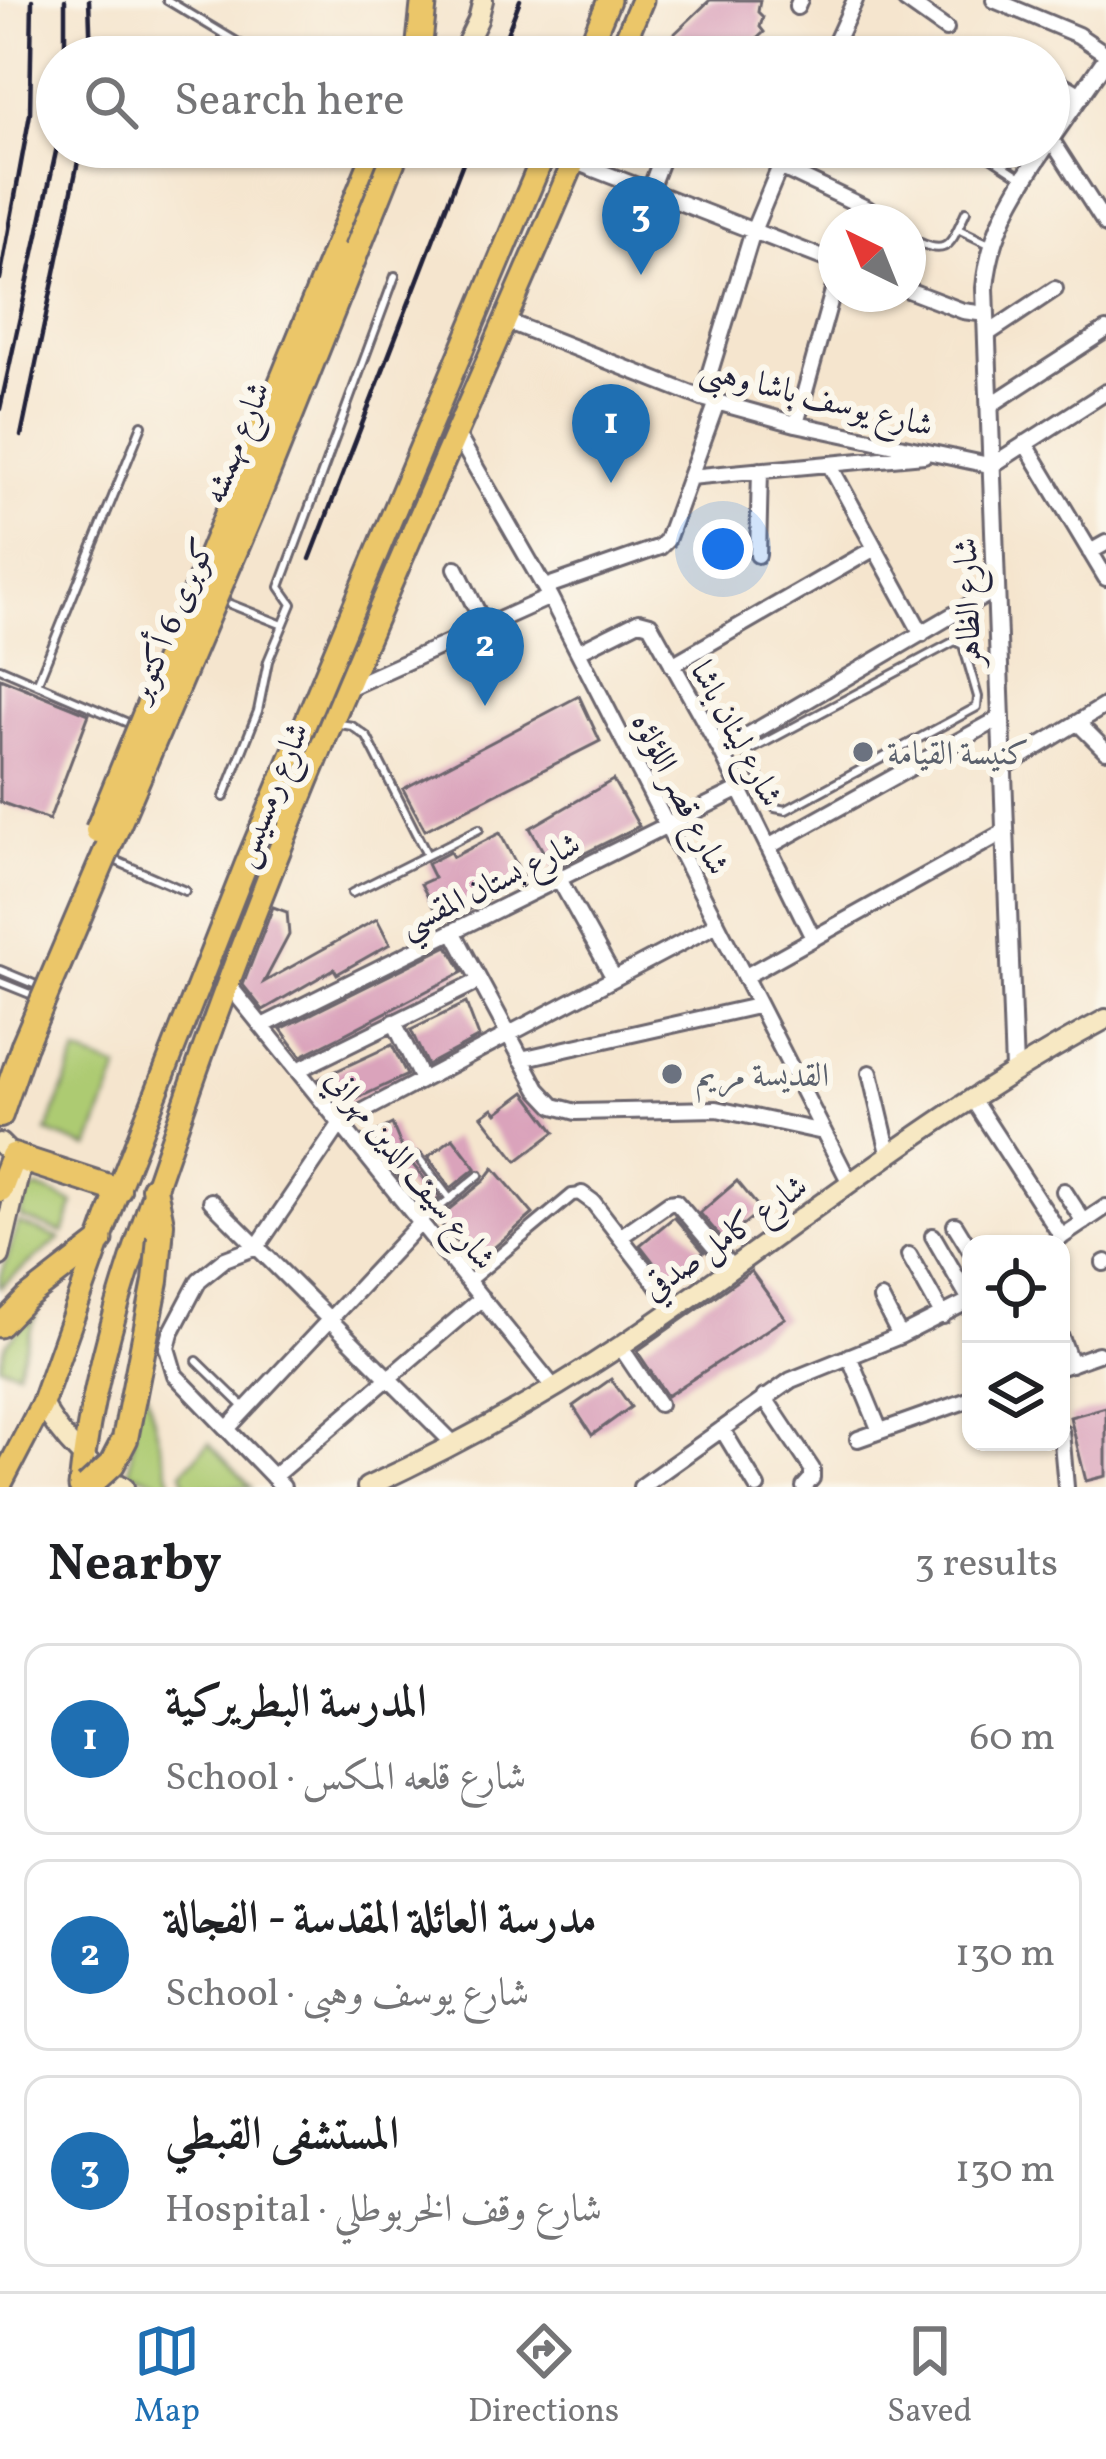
<!DOCTYPE html>
<meta charset="utf-8">
<style>
body{margin:0;font-family:Vollkorn,Amiri,serif;background:#f2f2f2;color:#202124}
.controls{position:absolute;right:36px;bottom:36px;display:grid;overflow:hidden;border-radius:24px;box-shadow:0 3px 9px #0004}
.controls button{width:108px;height:108px;display:grid;place-items:center;padding:0;border:0;border-bottom:3px solid #e0e0e0;background:#fff;color:#202124;font:60px sans-serif}
.compass{position:absolute;left:818px;top:204px;width:108px;height:108px;border-radius:50%;background:#fff;box-shadow:0 3px 9px #0004;rotate:317deg}
.you{position:absolute;left:723px;top:549px;width:42px;height:42px;margin:-30px;border:9px solid #fff;border-radius:50%;background:#1a73e8;box-shadow:0 0 0 18px #1a73e833}
.badge{display:grid;place-items:center;width:78px;height:78px;border-radius:50%;background:#1f6fb2;color:#fff;font-size:39px;font-weight:700}
.pin{position:absolute;translate:-50% -99px;filter:drop-shadow(0 3px 6px #0008)}
.pin::after{content:'';position:absolute;top:63px;width:42px;height:36px;background:inherit;clip-path:polygon(0 0,100% 0,50% 100%)}
.list{margin:0;padding:0;list-style:none}
h2{display:flex;justify-content:space-between;align-items:center;height:156px;margin:0;padding:0 48px;font-size:51px}
h2 small{font-size:39px;font-weight:400;color:#757577}
.list li{display:grid;grid-template-columns:78px 1fr auto;gap:36px;align-items:center;box-sizing:border-box;height:192px;margin:0 24px 24px;padding:0 24px;border:3px solid #e0e0e0;border-radius:24px}
.list b{display:block;font-size:45px;white-space:nowrap}
.list p{margin:0;font-size:39px;white-space:nowrap;color:#757577}
.list em{font-size:39px;font-style:normal;color:#757577}
.icon{flex:none;width:66px;height:66px;fill:none;stroke:currentColor;stroke-width:2;stroke-linecap:round;stroke-linejoin:round}
.map{position:relative;flex:none;width:1106px;height:1487px;overflow:hidden}
.search{position:absolute;background:#fff;box-shadow:0 3px 9px #0004;left:36px;right:36px;top:36px;height:132px;display:flex;align-items:center;gap:30px;box-sizing:border-box;padding:0 42px;border-radius:66px;color:#757577;font-size:45px}
.sheet{height:804px;background:#fff}
nav{display:flex;justify-content:space-around;align-items:center;box-sizing:border-box;height:168px;border-top:3px solid #e0e0e0;background:#fff;font-size:33px;color:#757577}
nav a{display:grid;justify-items:center;gap:6px}
nav .on{color:#1f6fb2}
.map>svg:first-child{display:block}
.green{fill:#adcb72;stroke:#687656;stroke-width:3}
.building{fill:#daa3bb}
.lines{fill:none;stroke-linecap:round;stroke-linejoin:round}
.service-casing{stroke:#6c666e;stroke-width:12}
.pedestrian-casing{stroke:#6c666e;stroke-width:16}
.minor-casing{stroke:#6c666e;stroke-width:20}
.tertiary-casing{stroke:#6c666e;stroke-width:22}
.secondary-casing{stroke:#6c666e;stroke-width:24}
.primary-casing{stroke:#6c666e;stroke-width:27}
.motorway-casing{stroke:#6c666e;stroke-width:30}
.service{stroke:#fff;stroke-width:6}
.pedestrian{stroke:#fff;stroke-width:10}
.minor{stroke:#fff;stroke-width:14}
.tertiary{stroke:#fff;stroke-width:16}
.secondary{stroke:#f7e8c3;stroke-width:18}
.primary{stroke:#ebc669;stroke-width:21}
.motorway{stroke:#ebc669;stroke-width:24}
.rail{stroke:#22223b;stroke-width:4.5}
.motorway-bridge-casing{stroke:#6c666e;stroke-width:30;stroke-linecap:butt}
.motorway-bridge{stroke:#ebc669;stroke-width:24}
.worship-dot{fill:#6b7280;stroke:#fbf7ec;stroke-width:4.5}
.labels{text-anchor:middle;stroke-width:12;stroke-linejoin:round;paint-order:stroke}
.street-label{font-size:33px;fill:#22223b;stroke:#fbf7ec}
.worship-label{font-size:33px;fill:#5b616d;stroke:#fbf7ec;text-anchor:start}
</style>
<div class="map">
<svg width="1106" height="1487" viewBox="0 0 1106 1487">
<rect width="100%" height="100%" fill="#fbf7ec"/>
<filter id="ink" filterUnits="userSpaceOnUse"><feTurbulence type="fractalNoise" baseFrequency=".00833" numOctaves="2"/><feDisplacementMap in="SourceGraphic" scale="24" xChannelSelector="R" yChannelSelector="G"/><feConvolveMatrix kernelMatrix="1 2 1 2 8 2 1 2 1" color-interpolation-filters="sRGB"/></filter>
<filter id="wash" filterUnits="userSpaceOnUse"><feTurbulence type="fractalNoise" baseFrequency=".004" numOctaves="4" result="noise"/><feDisplacementMap in="SourceGraphic" scale="48" xChannelSelector="R" yChannelSelector="G"/><feGaussianBlur stdDeviation="2.7" result="paint"/><feColorMatrix in="noise" values="0 0 0 0 0 0 0 0 0 0 0 0 0 0 0 0 0 1.4 0 .05"/><feComposite in="paint" operator="in"/></filter>
<g filter="url(#wash)">
<rect width="100%" height="100%" fill="#f5e5ce"/>
<path class="green" d="M77,1053L119,1069L89,1148L47,1132Z
M38,1188L74,1203L63,1233L20,1217L28,1193Z
M18,1223L60,1239L0,1287V1280Z
M38,1308L17,1371L0,1365L6,1344Z
M141,1372L172,1486L129,1472Z
M209,1443L251,1487H187L182,1472Z"/>
<g id="blocks">
<path class="building" d="M710,0H760L758,12L763,17L760,27L764,32L737,57H685L669,39Z
M0,678L89,714L49,820L0,802Z
M579,696L600,741L425,830L403,789Z
M613,780L639,826L553,869L530,828Z
M500,833L524,879L451,920L442,902L433,907L421,884L434,878L427,864L450,852L453,857Z
M273,907L287,912L289,935L264,982L377,919L390,944L337,974L334,969L263,1010L243,985Z
M448,946L463,972L339,1037L301,1056L281,1029Z
M466,1003L479,1037L427,1065L411,1030Z
M392,1045L407,1075L341,1106L319,1079Z
M525,1092L555,1132L517,1161L482,1116L493,1108L497,1113Z
M392,1124L405,1155L440,1198L425,1209L372,1145L379,1140L378,1131Z
M453,1138L476,1168L451,1188L428,1157Z
M494,1168L533,1214L475,1264L437,1219L484,1181Z
M737,1181L761,1210L724,1241L700,1213Z
M674,1217L704,1252L668,1281L640,1245Z
M751,1271L785,1318L667,1396L637,1351Z
M611,1379L631,1407L592,1435L573,1406Z
M1106,1407V1476L1086,1481L1070,1417Z"/>
</g>
</g>
<g filter="url(#ink)">
<use href="#blocks" fill-opacity="0" stroke="#6c666e" stroke-width="3"/>
<g class="lines">
<g class="service-casing">
<path id="service" d="M167,0L247,48
M794,57L798,49
M975,147L1021,177
M958,229L991,245
M908,237C948,258 949,248 966,211
M220,600L283,625
M955,641L963,645L978,697L977,707L786,810L775,808L749,758V751Z
M0,668L135,726
M37,684L142,425
M340,724L352,726L367,737L427,855
M224,797L258,711L268,661L292,604L280,587L395,276
M112,859L185,891
M352,893L479,829
M0,970L41,987
M0,982L35,996
M418,1157L450,1199
M424,1220L479,1175
M197,1361L243,1406"/>
</g>
<g class="pedestrian-casing">
<path id="pedestrian" d="M469,1281L572,1195L582,1194"/>
</g>
<g class="minor-casing">
<path id="minor" d="M905,0L946,29
M994,0L1078,35L1106,54
M797,7L800,0
M1011,54L1016,57
M829,57L855,0
M1049,76L1081,95
M1051,139L1106,225
M573,161L836,263
M780,167L868,209
M649,192L666,147
M908,290L963,311L986,314
M506,321L702,398L796,424L984,464L997,462L1106,392
M986,335L1055,289
M702,398L753,231L788,147
M989,406L1106,330
M796,424L836,280
M456,433L550,597L850,1183
M1025,443L1106,578
M829,464L922,634
M690,477L924,455
M1090,552L1106,543
M758,555L760,470
M456,568L485,627
M545,587L660,547L667,540L717,402
M579,651L639,621L650,624L721,751L813,938
M672,665L875,548
M348,688L550,597
M1078,723L1106,751
M721,751L995,590
M1003,768L1106,705
M768,847L1000,718
M559,879L614,978
M453,931L538,1089L554,1106L576,1112L717,1109L823,1132
M744,977L1004,832
M227,983L554,1388
M394,1022L422,1080
M262,1026L740,789
M521,1059L757,1006
M298,1070L479,981
M870,1073L889,1153
M971,1097L1062,1237
M1064,1191L1084,1222
M582,1194L593,1202L675,1308
M211,1201L454,1444
M955,1225L971,1251
M933,1236L970,1300
M620,1237L669,1203L676,1202L732,1268
M1051,1244L1106,1207
M909,1255L943,1316
M1104,1263L1106,1262
M881,1299L900,1336
M1061,1337L1071,1364
M620,1346L659,1404
M849,1356L880,1431
M1061,1367L1098,1354
M764,1397L812,1469V1478L804,1487
M227,1429L421,1222
M722,1429L757,1487
M1061,1431L1066,1487
M858,1439L971,1399
M273,1477L482,1298
M283,1487L175,1375L167,1348L171,1333L199,1280L225,1259L257,1247L341,1123L717,924
M641,1487L791,1380L900,1336L971,1300"/>
</g>
<g class="tertiary-casing">
<path id="tertiary" d="M1049,141L1106,59
M1014,1070L985,288C990,232 1014,193 1045,147"/>
</g>
<g class="secondary-casing">
<path id="secondary" d="M460,57L478,20L483,0
M0,1143L13,1156L20,1170L0,1256
M42,1404C62,1440 88,1467 124,1487
M367,1487C455,1446 541,1399 622,1345C784,1236 933,1111 1106,1019"/>
</g>
<g class="primary-casing">
<path id="primary" d="M585,57L609,0
M618,57L642,0
M0,1326L26,1299L102,1240
M0,1485L42,1404L118,1190L247,862L547,147
M80,1487C94,1352 144,1221 188,1094C300,772 447,461 580,147"/>
</g>
<g class="motorway-casing">
<path id="motorway" d="M418,57L424,0
M335,252L378,147
M0,1115L24,1045
M154,1188L161,1223L160,1237
M0,1189L13,1156L118,1190"/>
</g>
<use href="#service" class="service"/>
<use href="#pedestrian" class="pedestrian"/>
<use href="#minor" class="minor"/>
<use href="#tertiary" class="tertiary"/>
<use href="#secondary" class="secondary"/>
<use href="#primary" class="primary"/>
<use href="#motorway" class="motorway"/>
<path class="rail" d="M89,0L91,57
M65,57V0
M498,57L520,0
M0,279L30,114L32,0
M0,409L57,147
M21,436L81,147
M310,559L469,147"/>
<g class="motorway-bridge-casing">
<path id="motorway-bridge" d="M98,830L335,252
M24,1045L255,503L398,147
M87,1487L112,1464L125,1439L156,1281L160,1237"/>
</g>
<use href="#motorway-bridge" class="motorway-bridge"/>
</g>
</g>
<g class="worship-dot">
<circle cx="863" cy="752" r="12"/>
<circle cx="672" cy="1074" r="12"/>
</g>
<g class="labels">
<g class="street-label">
<text transform="translate(817 396) rotate(14)" y="12">شارع يوسف باشا وهبى</text>
<text transform="translate(235 442) rotate(-68)" y="12">شارع مهمشه</text>
<text transform="translate(966 602) rotate(-92)" y="12">شارع الظاهر</text>
<text transform="translate(170 619) rotate(-67)" y="12">كوبرى 6 أكتوبر</text>
<text transform="translate(738 733) rotate(62)" y="12">شارع لينان باشا</text>
<text transform="translate(682 793) rotate(63)" y="12">شارع قصر اللؤلؤه</text>
<text transform="translate(269 794) rotate(-68)" y="12">شارع رمسيس</text>
<text transform="translate(489 883) rotate(-26)" y="12">شارع بستان المقسي</text>
<text transform="translate(412 1168) rotate(51)" y="12">شارع سيف الدين مهراني</text>
<text transform="translate(724 1236) rotate(-35)" y="12">شارع كامل صدقي</text>
</g>
<g class="worship-label">
<text x="887" y="764">كنيسة القيامة</text>
<text x="696" y="1086">القديسة مريم</text>
</g>
</g>
</svg>
<div class="controls">
<button><svg class="icon" aria-label="locate" viewBox="0 0 24 24"><circle cx="12" cy="12" r="6"/><path d="M12 2v4M12 18v4M2 12h4M18 12h4"/></svg></button>
<button><svg class="icon" aria-label="layers" viewBox="0 0 24 24"><path d="M12 4l9 5-9 5-9-5zM3 14l9 5 9-5"/></svg></button>
</div>
<svg class="compass" viewBox="-18 -18 36 36"><path d="M0-13l5 13h-10z" fill="#e53935"/><path d="M0 13l5-13h-10z" fill="#757577"/></svg>
<div class="you"></div>
<div class="pin badge" style="left:611px;top:483px">1</div>
<div class="pin badge" style="left:485px;top:706px">2</div>
<div class="pin badge" style="left:641px;top:275px">3</div>
<div class="search"><svg class="icon" aria-label="search" viewBox="0 0 24 24"><circle cx="10" cy="10" r="6"/><path d="M15 15l6 6"/></svg>Search here</div>
</div>
<section class="sheet">
<h2>Nearby<small>3 results</small></h2>
<ul class="list">
<li><span class="badge">1</span><div><b>المدرسة البطريركية</b><p>School · شارع قلعه المكس</p></div><em>60 m</em></li>
<li><span class="badge">2</span><div><b>مدرسة العائلة المقدسة - الفجالة</b><p>School · شارع يوسف وهبى</p></div><em>130 m</em></li>
<li><span class="badge">3</span><div><b>المستشفى القبطي</b><p>Hospital · شارع وقف الخربوطلي</p></div><em>130 m</em></li>
</ul>
</section>
<nav>
<a class="on"><svg class="icon" aria-label="map" viewBox="0 0 24 24"><path d="M3 6l6-2 6 2 6-2v14l-6 2-6-2-6 2zM9 4v14M15 6v14"/></svg>Map</a>
<a><svg class="icon" aria-label="directions" viewBox="0 0 24 24"><path d="M12 3l9 9-9 9-9-9zM9 14v-3h6M13 9l2 2-2 2"/></svg>Directions</a>
<a><svg class="icon" aria-label="saved" viewBox="0 0 24 24"><path d="M7 4h10v16l-5-4-5 4z"/></svg>Saved</a>
</nav>
